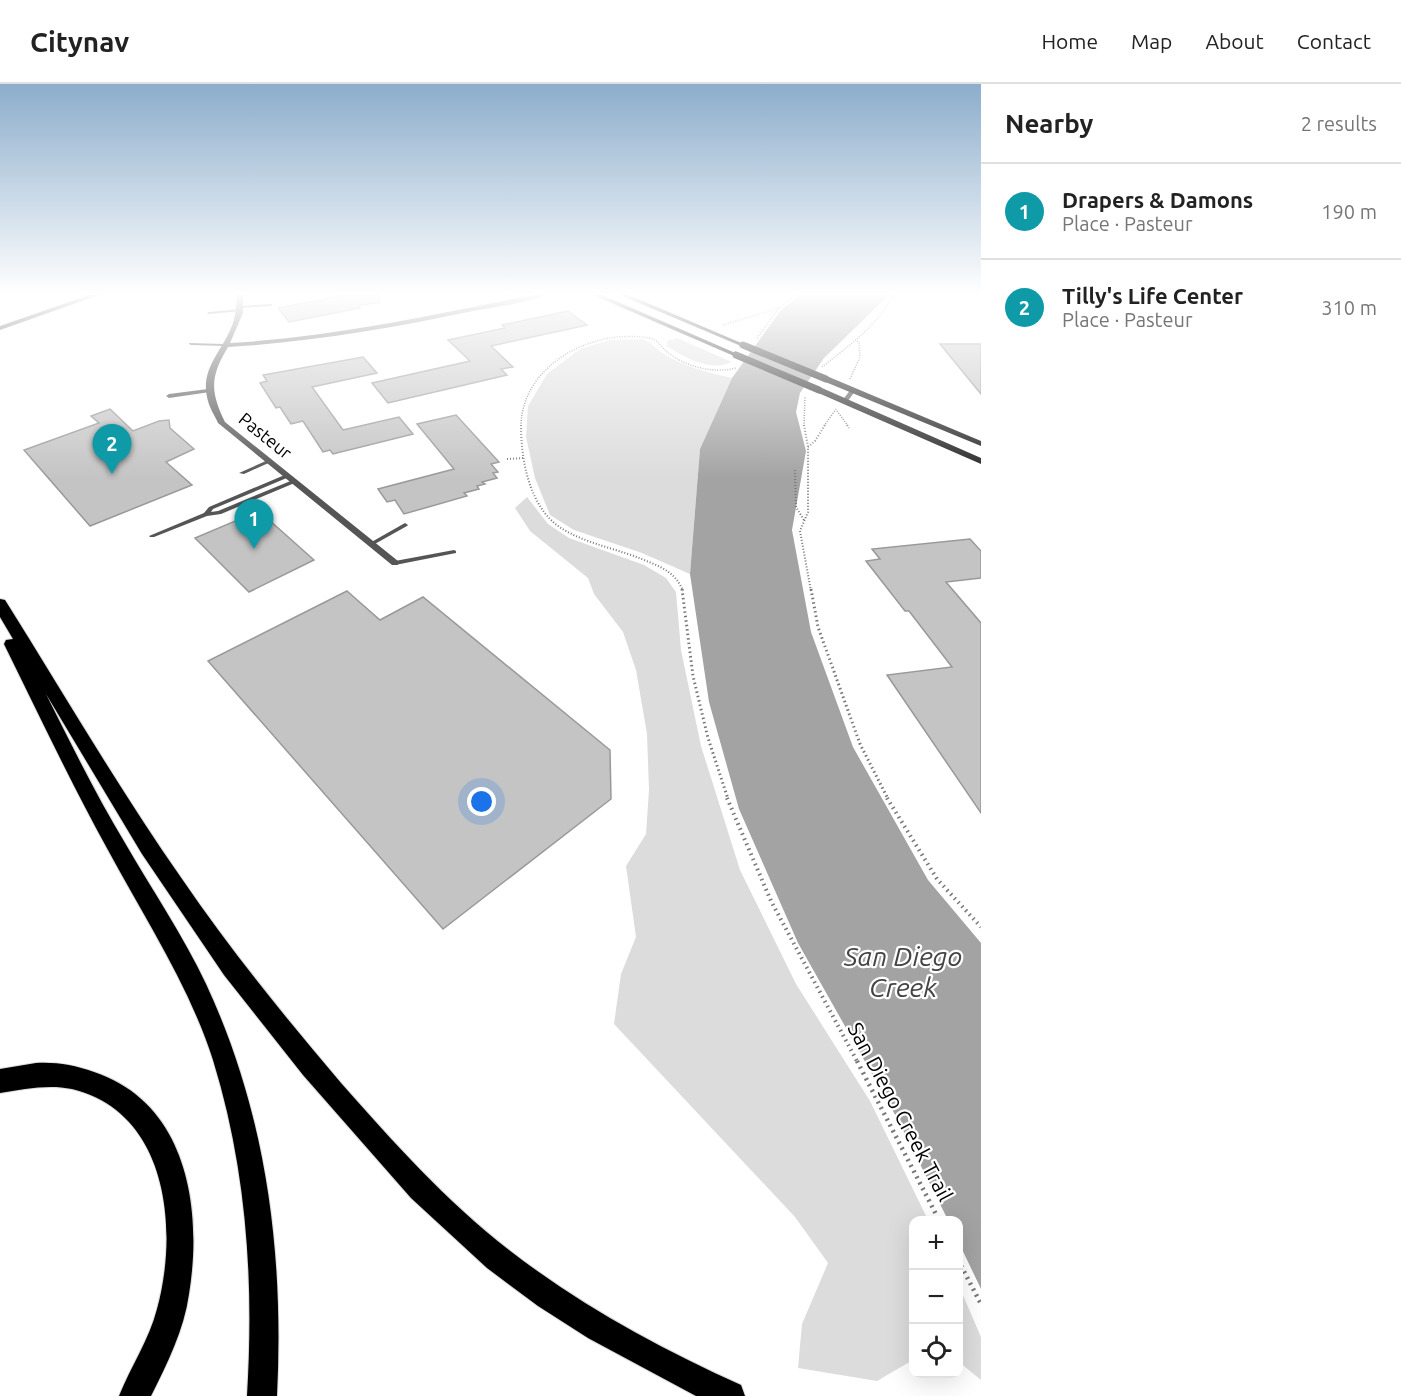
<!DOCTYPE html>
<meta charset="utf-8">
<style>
body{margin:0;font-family:Ubuntu,sans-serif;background:#f6f6f6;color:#222}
.controls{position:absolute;right:18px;bottom:18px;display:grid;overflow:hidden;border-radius:12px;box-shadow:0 6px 24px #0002}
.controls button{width:54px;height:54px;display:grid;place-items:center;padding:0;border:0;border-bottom:2px solid #e0e0e0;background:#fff;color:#222;font:30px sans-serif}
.you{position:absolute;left:482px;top:718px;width:21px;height:21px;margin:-15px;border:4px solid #fff;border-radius:50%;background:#1a73e8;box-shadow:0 0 0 9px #1a73e833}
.badge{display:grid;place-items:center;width:39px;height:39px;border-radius:50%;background:#111827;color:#fff;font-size:20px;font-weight:700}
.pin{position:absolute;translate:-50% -50px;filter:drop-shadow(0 2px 3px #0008)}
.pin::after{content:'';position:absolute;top:32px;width:21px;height:18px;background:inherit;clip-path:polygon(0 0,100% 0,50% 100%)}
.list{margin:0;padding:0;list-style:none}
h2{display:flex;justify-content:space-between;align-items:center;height:78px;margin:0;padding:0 24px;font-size:26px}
h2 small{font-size:20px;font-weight:400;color:#767676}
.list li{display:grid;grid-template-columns:39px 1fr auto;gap:18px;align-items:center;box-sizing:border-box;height:96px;padding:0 24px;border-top:2px solid #e0e0e0}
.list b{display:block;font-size:22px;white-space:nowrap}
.list p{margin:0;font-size:20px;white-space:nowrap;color:#767676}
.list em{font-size:20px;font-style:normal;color:#767676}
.icon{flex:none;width:33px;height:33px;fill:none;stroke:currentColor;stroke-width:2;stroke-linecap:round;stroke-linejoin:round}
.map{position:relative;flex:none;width:981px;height:1312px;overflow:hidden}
header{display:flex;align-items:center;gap:36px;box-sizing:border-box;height:84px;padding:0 30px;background:#fff;border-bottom:2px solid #e0e0e0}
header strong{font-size:28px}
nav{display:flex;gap:33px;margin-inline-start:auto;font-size:21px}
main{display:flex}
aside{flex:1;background:#fff}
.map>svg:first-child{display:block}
.green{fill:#dcdcdc}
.water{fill:#a3a3a3}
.building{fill:#c4c4c4;stroke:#999;stroke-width:1.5}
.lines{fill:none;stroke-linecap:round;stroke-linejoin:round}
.highway-casing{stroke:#dbdbdb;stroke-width:2}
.path-far4{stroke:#777;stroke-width:1.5;stroke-dasharray:1 1.5;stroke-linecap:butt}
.path-far3{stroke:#777;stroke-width:2;stroke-dasharray:1 2;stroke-linecap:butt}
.path-far2{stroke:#777;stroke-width:3;stroke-dasharray:1.5 3;stroke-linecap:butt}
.path-far1{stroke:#777;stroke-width:4;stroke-dasharray:1.5 4;stroke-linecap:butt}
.path{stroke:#777;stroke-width:4.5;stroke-dasharray:2 4.5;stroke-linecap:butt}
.lane{fill:#555;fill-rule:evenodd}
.street{fill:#555;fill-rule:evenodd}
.secondary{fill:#222;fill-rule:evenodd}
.highway{fill:#000;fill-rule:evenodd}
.secondary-bridge{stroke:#222;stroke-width:7}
.labels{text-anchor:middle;stroke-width:4.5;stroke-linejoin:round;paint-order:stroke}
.far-street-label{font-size:18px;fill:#000;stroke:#fff}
.street-label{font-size:21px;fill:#000;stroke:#fff}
.near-water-label{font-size:27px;font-style:italic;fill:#444;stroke:#fff}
</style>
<header>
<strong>Citynav</strong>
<nav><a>Home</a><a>Map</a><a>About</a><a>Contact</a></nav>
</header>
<main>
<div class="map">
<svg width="981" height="1312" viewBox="0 0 981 1312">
<rect width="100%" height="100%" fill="#fff"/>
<path class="green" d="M677,254L732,278C711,288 685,274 667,262V257Z
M642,255C651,258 654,263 661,268C681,282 709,289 732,294L700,365L690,490L642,469L574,446L550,431L535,394L526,353L528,322L547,290L580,265L610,256Z
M527,413L548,440L569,454L644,481L666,494L676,508L681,566L701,662L740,786L796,900L870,1017L928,1136H914L913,1276L877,1297L798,1284L802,1240L828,1179L795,1133L614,940L621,890L636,853L626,782L646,750L649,706L647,650L636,586L623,548L594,510L588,494L530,447L515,424Z
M959,1202L981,1253V1296L959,1278Z"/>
<path class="water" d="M800,211H889L824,274L800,309L796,328L806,367L792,446L811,548L853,663L928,796L981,859V1205L959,1159L958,1136H948L898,1036L798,859L739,725L709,618L690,490L700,365L732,294L781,226Z"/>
<path class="building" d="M346,211H379L380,218L358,222L360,224L289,238L278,224Z
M568,227L587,241L491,262L513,283L501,285L507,291L388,319L372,299L470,277L448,256L505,244L502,241Z
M940,260H981V310Z
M363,273L377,289L312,303L343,346L399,333L413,350L333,370L330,366L323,368L303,337L291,340L280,323L276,324L260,299L267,297L263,291Z
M110,325L133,347L159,337L169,336L170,344L194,365L166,378L192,401L90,442L24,366L99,339L91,332Z
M456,331L499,378L491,380L498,388L493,389L497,394L482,398L485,400L477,402L479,405L464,409L467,412L404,430L395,416L387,418L378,405L454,385L417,340Z
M259,427L314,476L249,508L195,454Z
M970,455L981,467V494L946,498L981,539V729L887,591L952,583L909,527H905L866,477L880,475L872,465Z
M347,507L380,536L423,513L610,666L611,715L443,845L208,577Z"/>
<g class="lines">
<g class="highway-casing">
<path id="highway" d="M0,515L5,516C64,610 119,705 182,795C231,867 285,933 341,999C393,1058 446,1117 509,1166C580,1221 659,1264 741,1301L745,1312H696L588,1254L538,1222L487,1184L411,1114L303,991L224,891L142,770L46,610C71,660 96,711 125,759C152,806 183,851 206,900C267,1031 284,1170 277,1312H247C254,1198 247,1086 213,976C189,901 145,835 108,766C71,699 38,629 4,560L6,556L13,555L0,533Z
M36,979C57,978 74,981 94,988C187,1019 203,1124 189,1210C184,1246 167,1280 151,1312H119C131,1282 149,1256 157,1225C179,1145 168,1028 72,1005C49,1000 23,1005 0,1009V985Z"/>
</g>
<path class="path-far4" d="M723,241L779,224
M757,254L779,224L795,211
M822,283C848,262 878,242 893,211
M850,295L860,273L859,259L855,255
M837,327L848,342
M521,342C522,281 592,244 649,254C658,255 660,262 666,267C685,283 713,290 736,284
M804,342L805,312
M824,342L836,325"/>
<path class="path-far3" d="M521,341C521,378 530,428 566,447C591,461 622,466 649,478C664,484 677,491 683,507
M804,341L808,363V428L800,447L811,507
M847,341L849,344
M808,363L815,357L825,341
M507,375L524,374
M795,386L796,423L804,436"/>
<path class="path-far2" d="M682,505L693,592L708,654L728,715
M811,505L818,543L860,660L888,715"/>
<path class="path-far1" d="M727,714L771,817L858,979
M887,714L937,795L981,843"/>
<path class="path" d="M857,977L939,1136
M958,1176L981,1220"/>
<path class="lane" d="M270,220H272V222L241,224L239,223L241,222Z
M240,225H242V227L209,230L207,229L209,228Z
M189,259L224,260L226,261L224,262L191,261L189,260Z
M208,305L210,306V308L169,314L166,312L169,310Z
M851,305L856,306L847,318H843L842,317Z
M268,376L273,377L244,390L239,389Z
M287,390L290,392L289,393L213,425L211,428L218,427L293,396H297V398L221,430L207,432L154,453H150L149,452L204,429L209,423Z
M405,439L408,441L407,442L373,461H369L368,460Z
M454,466L456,467V469L395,481L392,479L395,477Z"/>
<path class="street" d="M237,211H243V229L230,259C332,253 432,231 532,211H545C527,219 494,223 473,227C392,244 311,258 228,263C210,293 210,307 225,338L398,477V481H392L218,339C215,332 210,325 208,317C199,286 221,269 231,244C236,233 236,223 237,211Z"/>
<path class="secondary" d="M89,211H99L0,246V242Z
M593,211H602L740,271L734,272Z
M620,211H629L746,261L741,262Z
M823,293H829L981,357V362L823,297Z
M816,304H822L981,374V380L816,308Z"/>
<use href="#highway" class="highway"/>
<path class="secondary-bridge" d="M743,261L826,295
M736,271L819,306"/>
</g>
<linearGradient id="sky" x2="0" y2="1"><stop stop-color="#8cadcc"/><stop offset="0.53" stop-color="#fff"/><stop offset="1" stop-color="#fff" stop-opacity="0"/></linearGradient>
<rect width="981" height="395" fill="url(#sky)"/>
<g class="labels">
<g class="far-street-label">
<text transform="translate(265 352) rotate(39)" y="6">Pasteur</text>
</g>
<g class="street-label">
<text transform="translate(900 1028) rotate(62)" y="7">San Diego Creek Trail</text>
</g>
<g class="near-water-label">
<text x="903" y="882">San Diego<tspan x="903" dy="31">Creek</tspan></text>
</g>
</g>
</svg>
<div class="controls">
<button>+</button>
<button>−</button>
<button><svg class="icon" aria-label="locate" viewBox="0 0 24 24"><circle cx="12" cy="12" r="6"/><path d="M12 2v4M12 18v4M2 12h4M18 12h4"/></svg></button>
</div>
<div class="you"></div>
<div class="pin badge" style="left:254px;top:465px;background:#0f9aa8">1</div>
<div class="pin badge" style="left:112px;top:390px;background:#0f9aa8">2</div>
</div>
<aside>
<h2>Nearby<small>2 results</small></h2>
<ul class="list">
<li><span class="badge" style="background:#0f9aa8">1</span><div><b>Drapers &amp; Damons</b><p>Place · Pasteur</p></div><em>190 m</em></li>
<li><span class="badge" style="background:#0f9aa8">2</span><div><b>Tilly's Life Center</b><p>Place · Pasteur</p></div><em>310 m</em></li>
</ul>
</aside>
</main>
